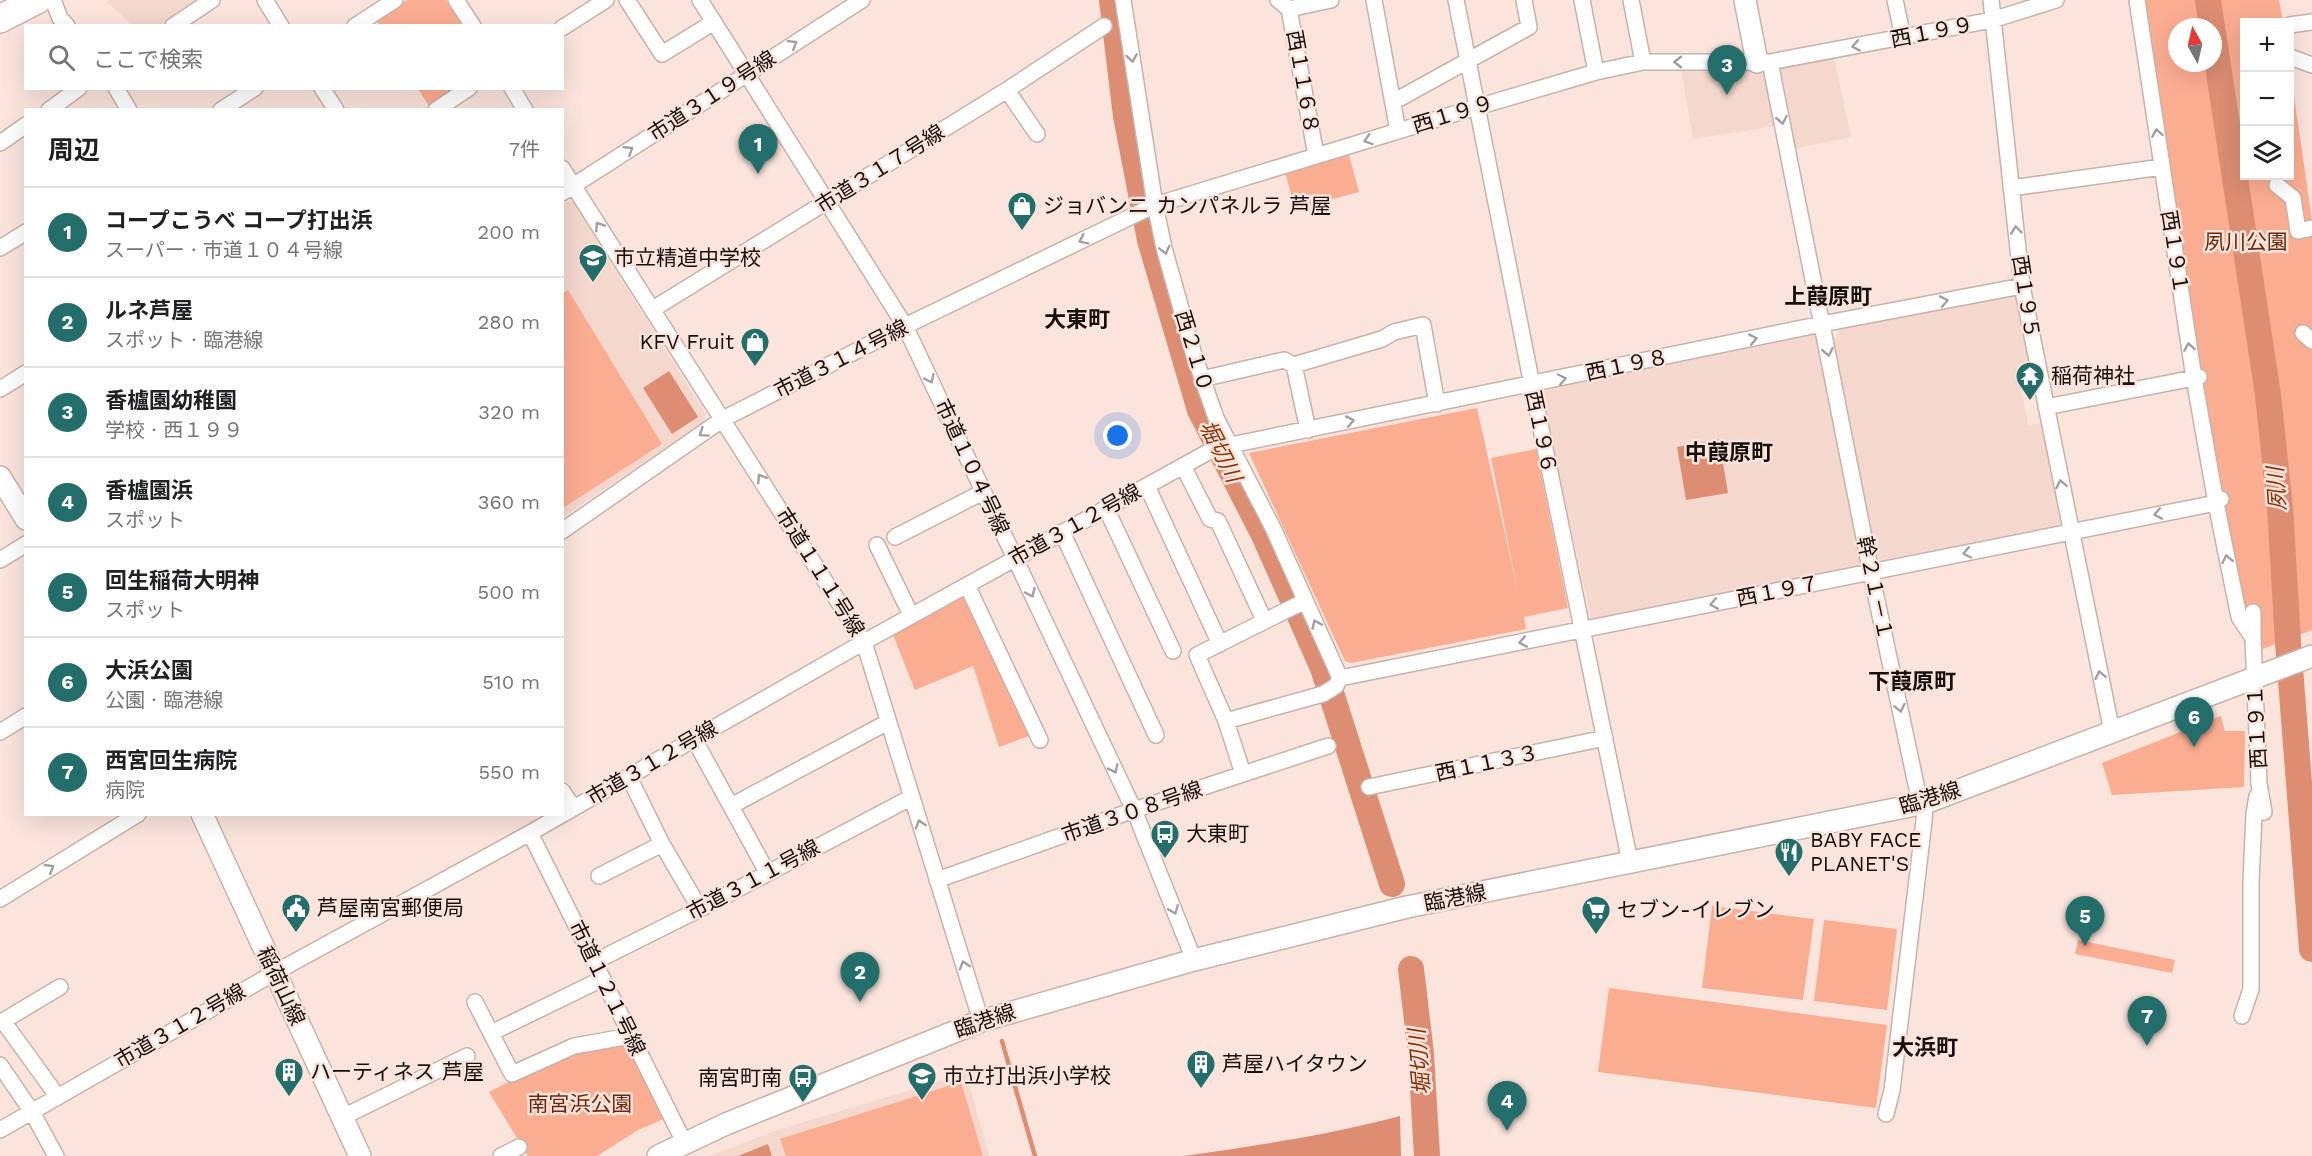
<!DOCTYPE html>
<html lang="ja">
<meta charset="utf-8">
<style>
body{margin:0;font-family:"Work Sans","Noto Sans JP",sans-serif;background:#f6f6f6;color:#202124}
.controls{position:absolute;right:18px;top:18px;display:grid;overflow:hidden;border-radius:0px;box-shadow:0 6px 24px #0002}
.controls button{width:54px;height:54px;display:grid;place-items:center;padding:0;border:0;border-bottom:2px solid #e0e0e0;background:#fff;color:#202124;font:30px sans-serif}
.compass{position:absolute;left:2168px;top:18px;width:54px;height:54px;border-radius:50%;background:#fff;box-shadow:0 6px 24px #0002;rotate:352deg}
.you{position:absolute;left:1118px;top:436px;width:21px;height:21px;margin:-15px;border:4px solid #fff;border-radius:50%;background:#1a73e8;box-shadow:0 0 0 9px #1a73e833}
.badge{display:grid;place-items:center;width:39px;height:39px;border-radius:50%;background:#236e6a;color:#fff;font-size:20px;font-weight:700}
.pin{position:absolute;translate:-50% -50px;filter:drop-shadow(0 2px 3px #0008)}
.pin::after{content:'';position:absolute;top:32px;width:21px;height:18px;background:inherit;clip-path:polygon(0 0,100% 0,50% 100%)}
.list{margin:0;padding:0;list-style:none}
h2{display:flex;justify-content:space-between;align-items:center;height:78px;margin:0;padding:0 24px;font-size:26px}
h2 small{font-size:20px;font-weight:400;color:#757577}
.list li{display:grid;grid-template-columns:39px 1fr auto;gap:18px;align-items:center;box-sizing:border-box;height:90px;padding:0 24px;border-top:2px solid #e0e0e0}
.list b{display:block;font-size:22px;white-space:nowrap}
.list p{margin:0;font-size:20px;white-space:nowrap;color:#757577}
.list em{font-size:20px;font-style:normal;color:#757577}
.icon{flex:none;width:33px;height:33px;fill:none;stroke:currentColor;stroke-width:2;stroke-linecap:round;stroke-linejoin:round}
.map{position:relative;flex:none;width:2312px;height:1156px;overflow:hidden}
.search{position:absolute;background:#fff;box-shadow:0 6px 24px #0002;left:24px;top:24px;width:540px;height:66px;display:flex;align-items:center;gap:15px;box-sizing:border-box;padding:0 21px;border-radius:0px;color:#757577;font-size:22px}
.panel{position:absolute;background:#fff;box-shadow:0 6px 24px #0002;left:24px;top:108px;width:540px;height:708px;border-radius:0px}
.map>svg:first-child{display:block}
.built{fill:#f4d7cd}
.green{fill:#fbad92;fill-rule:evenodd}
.water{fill:#dc8d72}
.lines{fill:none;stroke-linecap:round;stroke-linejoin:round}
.stream{stroke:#dc8d72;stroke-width:4.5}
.river{stroke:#dc8d72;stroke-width:26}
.street-casing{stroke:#c7b2aa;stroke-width:18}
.secondary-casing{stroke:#c7b2aa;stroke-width:24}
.highway-casing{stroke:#c7b2aa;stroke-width:30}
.street{stroke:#fff;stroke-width:15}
.secondary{stroke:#fff;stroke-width:21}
.highway{stroke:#fff;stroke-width:27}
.oneway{stroke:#a29f9e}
.labels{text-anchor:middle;stroke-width:5;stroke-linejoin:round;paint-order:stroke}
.street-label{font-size:21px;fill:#160f0c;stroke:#fae4dc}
.poi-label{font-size:21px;fill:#160f0c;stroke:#fae4dc;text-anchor:start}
.park-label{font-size:21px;fill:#6c2609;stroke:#fae4dc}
.neighbourhood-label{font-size:22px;font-weight:bold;fill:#160f0c;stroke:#fae4dc}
.water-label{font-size:22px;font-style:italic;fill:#8c3007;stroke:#fae4dc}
</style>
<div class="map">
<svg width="2312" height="1156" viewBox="0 0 2312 1156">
<rect width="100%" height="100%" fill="#fae4dc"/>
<path class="built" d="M111,0H199L160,26L132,25L107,2Z
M1834,58L1851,137L1792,149L1775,126L1693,139L1681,69L1758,71L1766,77L1778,74L1783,67Z
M564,202H573L705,413V421L563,517L562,203Z
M2014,294L2020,298L2037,388L2022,392L2028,425L2044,423L2062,520L2058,528L1883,565L1876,561L1832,340L1839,336L1837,327Z
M1812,333L1817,338L1864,563L1859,568L1592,622L1541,393L1544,388Z
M966,1073L989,1156H709L775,1131Z"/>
<path class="green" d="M407,0H446L462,25H380L376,20Z
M2141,0H2279L2283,22H2244V176H2290V68L2312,220V630L2263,649L2244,615L2193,332ZM2177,27H2213V63H2177Z
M418,89H458L429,106Z
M1349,155L1359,192L1295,209L1285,172Z
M568,290L662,444L563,508L562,293Z
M1477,408L1518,592L1491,458L1536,449L1568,608L1524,617L1526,629L1351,663L1345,661L1249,453Z
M965,593L1031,735L999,747L973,666L915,690L893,635Z
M2221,716L2225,731H2245L2244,787L2112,795L2102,763Z
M1712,906L1814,919L1803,1000L1702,988Z
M1824,920L1897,929L1887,1010L1814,1001Z
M2078,940L2175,960L2172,973L2075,954Z
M1609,988L1887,1025L1876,1108L1598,1072Z
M628,1038L668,1117L638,1130L597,1156H528L489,1092L574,1048Z
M961,1082L983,1156H786L780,1139Z"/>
<path class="water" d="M669,371L698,417L672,434L643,388Z
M1719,439L1728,493L1686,500L1677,447Z
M1400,1116L1401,1156H1183C1256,1146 1328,1135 1400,1116Z
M768,1144L772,1156H738Z"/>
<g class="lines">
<path class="stream" d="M1002,1041L1035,1156"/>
<path class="river" d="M1112,0L1126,116L1150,240L1200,410L1264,535L1323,668L1392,884
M2208,0L2212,27
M2213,33L2268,395L2280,508L2288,642L2312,949
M1411,969L1421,1054L1427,1156"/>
<g class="street-casing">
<path id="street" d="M53,0L60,18L67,26
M265,0L281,26
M456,0L473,26
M627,0L662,54L714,22
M700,0L905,326L1134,810L1194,960
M1123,0L1155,205L1164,248L1194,355L1216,418L1273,528L1340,678
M1278,0L1289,9L1331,0
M1374,0L1398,131
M1456,0L1532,385L1630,862
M1582,0L1596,72
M1631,0L1643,62
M1895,0L1903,37
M1991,0L2022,286L2112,732
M2137,0L2194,378L2216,503L2239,617L2253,638L2259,784L2264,812
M1289,9L1316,155
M2290,25L2312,22
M173,26L212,0
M355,26L395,0
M562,28L606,0
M2290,57L2312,65
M1770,62L1871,573L1917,789L1925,803L1924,821L1892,1090L1886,1114
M116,88L129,110
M322,88L336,110
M512,88L525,110
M1007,90L1037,134
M1393,102L1529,27L1524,0
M49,110L79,88
M221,110L255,88
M436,110L469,88
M0,143L26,125
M562,168L864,642L981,1021
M2277,185L2293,198L2298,231L2312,228
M2011,188L2162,167
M562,193L862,0
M0,248L26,232
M653,309L1007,90L1104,26
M2303,333L2312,341
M1294,365L1308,430
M1202,379L1284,360L1294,365L1382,339L1394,332L1423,325L1437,404
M0,389L26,373
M2046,407L2199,377
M1183,466L1210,519L1218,521L1264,620
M1147,486L1220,644
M1106,508L1173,651
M562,531L723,419L905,326L1155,205L1477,107L1596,72L1643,62H1770L1992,20L2056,0
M1062,532L1156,735
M895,537L983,492
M877,545L911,615
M0,560L26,544
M967,585L1040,740
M2253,638V612
M1340,678L2216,503L2221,499
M1226,721L1323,694L1336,686L1340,678
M0,732L26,716
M694,739L767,872
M1243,774L1226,721L1197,655L1305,601
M629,777L662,844L700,909
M1369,787L1605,738
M562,791L574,808
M731,806L888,722
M530,833L684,1142
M599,876L662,844
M937,880L1134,810L1328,746
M0,899L138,814
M594,962L700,909L912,797
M475,1002L512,1074L574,1046L630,1036
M2242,1016L2251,989V882L2254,814L2257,796
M491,1033L602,979
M0,1065L32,1112L56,1156
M58,1097L3,1021L60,987
M343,1117L467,1056
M0,1130L274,973L530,833L864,642L1210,451L1231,445L1822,324L2022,286
M501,1156L519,1147"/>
</g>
<g class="secondary-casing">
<path id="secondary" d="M1745,0L1757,62
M0,477L26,519
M202,814L360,1156
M658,1156L726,1124L981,1021L1194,960L1407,907L1925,803L2312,656"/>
</g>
<g class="highway-casing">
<path id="highway" d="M0,19L37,0"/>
</g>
<use href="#street" class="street"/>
<use href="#secondary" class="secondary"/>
<use href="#highway" class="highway"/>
</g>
<defs><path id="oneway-chevron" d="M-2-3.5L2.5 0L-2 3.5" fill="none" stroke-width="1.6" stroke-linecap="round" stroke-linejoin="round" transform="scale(1.5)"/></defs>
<g class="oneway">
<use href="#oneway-chevron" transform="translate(793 44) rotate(-32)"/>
<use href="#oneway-chevron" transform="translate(1856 46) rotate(169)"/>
<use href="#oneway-chevron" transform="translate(1132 58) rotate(81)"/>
<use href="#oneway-chevron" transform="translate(1678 62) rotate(-180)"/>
<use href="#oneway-chevron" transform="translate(1782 120) rotate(79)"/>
<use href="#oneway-chevron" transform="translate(2157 133) rotate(-99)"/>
<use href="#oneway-chevron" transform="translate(1368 140) rotate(163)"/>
<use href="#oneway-chevron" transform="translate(629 150) rotate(-33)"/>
<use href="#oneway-chevron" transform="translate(599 226) rotate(-123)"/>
<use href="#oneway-chevron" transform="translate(2016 230) rotate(-96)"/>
<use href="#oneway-chevron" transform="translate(1083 240) rotate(154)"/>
<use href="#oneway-chevron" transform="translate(1165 250) rotate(76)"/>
<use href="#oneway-chevron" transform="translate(1944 301) rotate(-11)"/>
<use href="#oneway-chevron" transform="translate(1753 339) rotate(-12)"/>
<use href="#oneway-chevron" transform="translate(2189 347) rotate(-99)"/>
<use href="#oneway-chevron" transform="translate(1828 352) rotate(79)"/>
<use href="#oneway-chevron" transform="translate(930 379) rotate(65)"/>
<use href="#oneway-chevron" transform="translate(1562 379) rotate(-12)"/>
<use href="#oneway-chevron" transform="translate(1350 421) rotate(-11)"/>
<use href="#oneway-chevron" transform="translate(703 433) rotate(145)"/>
<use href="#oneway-chevron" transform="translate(761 478) rotate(-122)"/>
<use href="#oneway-chevron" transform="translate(2061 484) rotate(-101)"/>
<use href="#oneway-chevron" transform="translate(2158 514) rotate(169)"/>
<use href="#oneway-chevron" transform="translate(1967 553) rotate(168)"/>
<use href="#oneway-chevron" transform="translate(2227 559) rotate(-101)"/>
<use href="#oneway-chevron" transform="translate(1031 593) rotate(65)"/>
<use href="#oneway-chevron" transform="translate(1714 604) rotate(169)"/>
<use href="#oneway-chevron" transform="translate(1316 624) rotate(-114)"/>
<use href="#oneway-chevron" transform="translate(1523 642) rotate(169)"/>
<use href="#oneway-chevron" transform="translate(2100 675) rotate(-102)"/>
<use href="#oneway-chevron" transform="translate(1900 708) rotate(78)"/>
<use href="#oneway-chevron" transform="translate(1114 769) rotate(64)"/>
<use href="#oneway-chevron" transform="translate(920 824) rotate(-107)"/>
<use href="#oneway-chevron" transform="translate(50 868) rotate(-31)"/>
<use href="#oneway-chevron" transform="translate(1174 910) rotate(68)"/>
<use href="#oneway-chevron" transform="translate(964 965) rotate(-107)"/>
</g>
<defs>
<g id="shop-pin" transform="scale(1.5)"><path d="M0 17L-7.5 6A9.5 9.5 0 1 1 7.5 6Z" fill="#236e6a" stroke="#fae4dc"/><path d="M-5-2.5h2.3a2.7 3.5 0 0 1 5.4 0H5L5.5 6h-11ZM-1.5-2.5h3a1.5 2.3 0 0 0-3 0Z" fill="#fff"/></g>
<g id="school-pin" transform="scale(1.5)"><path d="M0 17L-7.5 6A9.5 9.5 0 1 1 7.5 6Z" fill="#236e6a" stroke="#fae4dc"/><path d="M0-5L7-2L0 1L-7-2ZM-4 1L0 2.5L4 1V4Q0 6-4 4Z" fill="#fff"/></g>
<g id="temple-pin" transform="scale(1.5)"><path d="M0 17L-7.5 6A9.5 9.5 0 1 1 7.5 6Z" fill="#236e6a" stroke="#fae4dc"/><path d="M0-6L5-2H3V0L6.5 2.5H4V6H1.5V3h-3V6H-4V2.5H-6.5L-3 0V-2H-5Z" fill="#fff"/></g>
<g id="bus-pin" transform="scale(1.5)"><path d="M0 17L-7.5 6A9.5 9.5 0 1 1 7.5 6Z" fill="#236e6a" stroke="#fae4dc"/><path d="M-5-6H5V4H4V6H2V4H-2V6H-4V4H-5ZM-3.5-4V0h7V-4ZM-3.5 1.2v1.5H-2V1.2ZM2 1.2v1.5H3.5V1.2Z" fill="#fff"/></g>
<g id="restaurant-pin" transform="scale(1.5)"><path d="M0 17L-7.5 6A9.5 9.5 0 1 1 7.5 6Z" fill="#236e6a" stroke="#fae4dc"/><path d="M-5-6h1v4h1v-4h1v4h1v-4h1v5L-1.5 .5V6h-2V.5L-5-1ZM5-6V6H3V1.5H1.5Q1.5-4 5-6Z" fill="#fff"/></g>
<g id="civic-pin" transform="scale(1.5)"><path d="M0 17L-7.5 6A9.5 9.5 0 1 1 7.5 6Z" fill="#236e6a" stroke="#fae4dc"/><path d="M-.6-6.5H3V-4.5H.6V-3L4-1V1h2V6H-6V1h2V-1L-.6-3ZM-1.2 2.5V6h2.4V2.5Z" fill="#fff"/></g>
<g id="supermarket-pin" transform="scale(1.5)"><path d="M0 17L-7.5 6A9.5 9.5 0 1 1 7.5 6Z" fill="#236e6a" stroke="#fae4dc"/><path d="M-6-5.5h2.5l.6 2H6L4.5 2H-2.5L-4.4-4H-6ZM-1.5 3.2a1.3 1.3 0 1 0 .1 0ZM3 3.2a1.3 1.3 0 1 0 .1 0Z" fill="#fff"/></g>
<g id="building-pin" transform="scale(1.5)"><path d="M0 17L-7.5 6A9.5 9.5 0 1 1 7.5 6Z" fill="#236e6a" stroke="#fae4dc"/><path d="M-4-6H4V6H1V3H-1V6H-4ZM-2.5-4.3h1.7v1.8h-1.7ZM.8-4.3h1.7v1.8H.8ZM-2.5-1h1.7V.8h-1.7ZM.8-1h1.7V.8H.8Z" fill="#fff"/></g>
</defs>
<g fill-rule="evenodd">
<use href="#shop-pin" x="1022" y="206"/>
<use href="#school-pin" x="593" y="258"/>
<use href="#shop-pin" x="755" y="342"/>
<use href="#temple-pin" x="2030" y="376"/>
<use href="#bus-pin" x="1165" y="834"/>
<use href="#restaurant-pin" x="1789" y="852"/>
<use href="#civic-pin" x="296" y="908"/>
<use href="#supermarket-pin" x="1596" y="910"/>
<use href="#building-pin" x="1201" y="1064"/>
<use href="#building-pin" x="289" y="1072"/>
<use href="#school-pin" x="922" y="1076"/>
<use href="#bus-pin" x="803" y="1078"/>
</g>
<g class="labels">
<g class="street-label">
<text transform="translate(1932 32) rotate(-11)" y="7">西１９９</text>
<text transform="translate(1303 82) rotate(80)" y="7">西１１６８</text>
<text transform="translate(712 96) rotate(-33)" y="7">市道３１９号線</text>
<text transform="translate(1453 114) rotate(-17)" y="7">西１９９</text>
<text transform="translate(880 169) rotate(-32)" y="7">市道３１７号線</text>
<text transform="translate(2175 252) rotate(81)" y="7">西１９１</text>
<text transform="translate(2026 297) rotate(81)" y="7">西１９５</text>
<text transform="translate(1194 351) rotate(73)" y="7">西２１０</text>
<text transform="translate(841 359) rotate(-27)" y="7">市道３１４号線</text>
<text transform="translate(1627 365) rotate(-12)" y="7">西１９８</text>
<text transform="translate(1541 432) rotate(78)" y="7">西１９６</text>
<text transform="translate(972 467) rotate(65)" y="7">市道１０４号線</text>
<text transform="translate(1075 525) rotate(-29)" y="7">市道３１２号線</text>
<text transform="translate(820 572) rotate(58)" y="7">市道１１１号線</text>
<text transform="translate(1875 588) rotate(78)" y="7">幹２１－１</text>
<text transform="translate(1778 591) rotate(-11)" y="7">西１９７</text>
<text transform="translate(2257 727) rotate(-93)" y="7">西１９１</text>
<text transform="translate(652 763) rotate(-30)" y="7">市道３１２号線</text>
<text transform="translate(1487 763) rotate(-12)" y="7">西１１３３</text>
<text transform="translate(1930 798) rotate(-17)" y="7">臨港線</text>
<text transform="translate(1132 812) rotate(-19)" y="7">市道３０８号線</text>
<text transform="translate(753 880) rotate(-28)" y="7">市道３１１号線</text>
<text transform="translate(1455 898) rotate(-11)" y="7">臨港線</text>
<text transform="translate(281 986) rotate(65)" y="7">稲荷山線</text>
<text transform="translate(607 988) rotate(64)" y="7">市道１２１号線</text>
<text transform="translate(985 1021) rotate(-19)" y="7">臨港線</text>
<text transform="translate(180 1026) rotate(-30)" y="7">市道３１２号線</text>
</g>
<g class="poi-label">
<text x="1043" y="213">ジョバンニ カンパネルラ 芦屋</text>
<text x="614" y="265">市立精道中学校</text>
<text x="734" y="349" text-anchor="end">KFV Fruit</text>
<text x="2051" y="383">稲荷神社</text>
<text x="1186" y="841">大東町</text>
<text x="1810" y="847">BABY FACE<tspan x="1810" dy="24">PLANET'S</tspan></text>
<text x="317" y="915">芦屋南宮郵便局</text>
<text x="1617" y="917">セブン-イレブン</text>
<text x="1222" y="1071">芦屋ハイタウン</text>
<text x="310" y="1079">ハーティネス 芦屋</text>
<text x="943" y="1083">市立打出浜小学校</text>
<text x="782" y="1085" text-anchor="end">南宮町南</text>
</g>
<g class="park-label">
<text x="2246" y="249">夙川公園</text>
<text x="580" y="1111">南宮浜公園</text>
</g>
<g class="neighbourhood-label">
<text x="1828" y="304">上葭原町</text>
<text x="1077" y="327">大東町</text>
<text x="1729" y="460">中葭原町</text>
<text x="1912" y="689">下葭原町</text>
<text x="1925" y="1055">大浜町</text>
</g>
<g class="water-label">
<text transform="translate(1221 451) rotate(63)" y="8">堀切川</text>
<text transform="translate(2276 489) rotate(-94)" y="8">夙川</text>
<text transform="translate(1419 1062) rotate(-95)" y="8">堀切川</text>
</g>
</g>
</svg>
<div class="controls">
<button>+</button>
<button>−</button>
<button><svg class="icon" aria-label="layers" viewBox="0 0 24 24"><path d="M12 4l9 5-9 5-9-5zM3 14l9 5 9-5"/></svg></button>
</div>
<svg class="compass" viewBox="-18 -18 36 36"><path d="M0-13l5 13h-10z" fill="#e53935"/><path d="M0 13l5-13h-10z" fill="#757577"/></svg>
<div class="you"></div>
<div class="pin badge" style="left:758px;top:174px">1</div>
<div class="pin badge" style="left:860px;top:1002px">2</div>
<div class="pin badge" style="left:1727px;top:95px">3</div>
<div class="pin badge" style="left:1507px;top:1131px">4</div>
<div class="pin badge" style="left:2085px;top:946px">5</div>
<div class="pin badge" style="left:2194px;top:747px">6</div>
<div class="pin badge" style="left:2147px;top:1046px">7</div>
<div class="search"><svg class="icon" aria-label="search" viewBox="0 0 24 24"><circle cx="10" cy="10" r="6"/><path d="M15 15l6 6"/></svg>ここで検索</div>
<section class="panel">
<h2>周辺<small>7件</small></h2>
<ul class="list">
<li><span class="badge">1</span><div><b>コープこうべ コープ打出浜</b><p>スーパー · 市道１０４号線</p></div><em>200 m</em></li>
<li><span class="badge">2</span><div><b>ルネ芦屋</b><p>スポット · 臨港線</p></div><em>280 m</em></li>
<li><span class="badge">3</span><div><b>香櫨園幼稚園</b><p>学校 · 西１９９</p></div><em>320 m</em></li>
<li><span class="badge">4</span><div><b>香櫨園浜</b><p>スポット</p></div><em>360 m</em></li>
<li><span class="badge">5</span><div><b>回生稲荷大明神</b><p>スポット</p></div><em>500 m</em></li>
<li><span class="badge">6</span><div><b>大浜公園</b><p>公園 · 臨港線</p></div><em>510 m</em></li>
<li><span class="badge">7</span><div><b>西宮回生病院</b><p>病院</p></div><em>550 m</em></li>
</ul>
</section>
</div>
